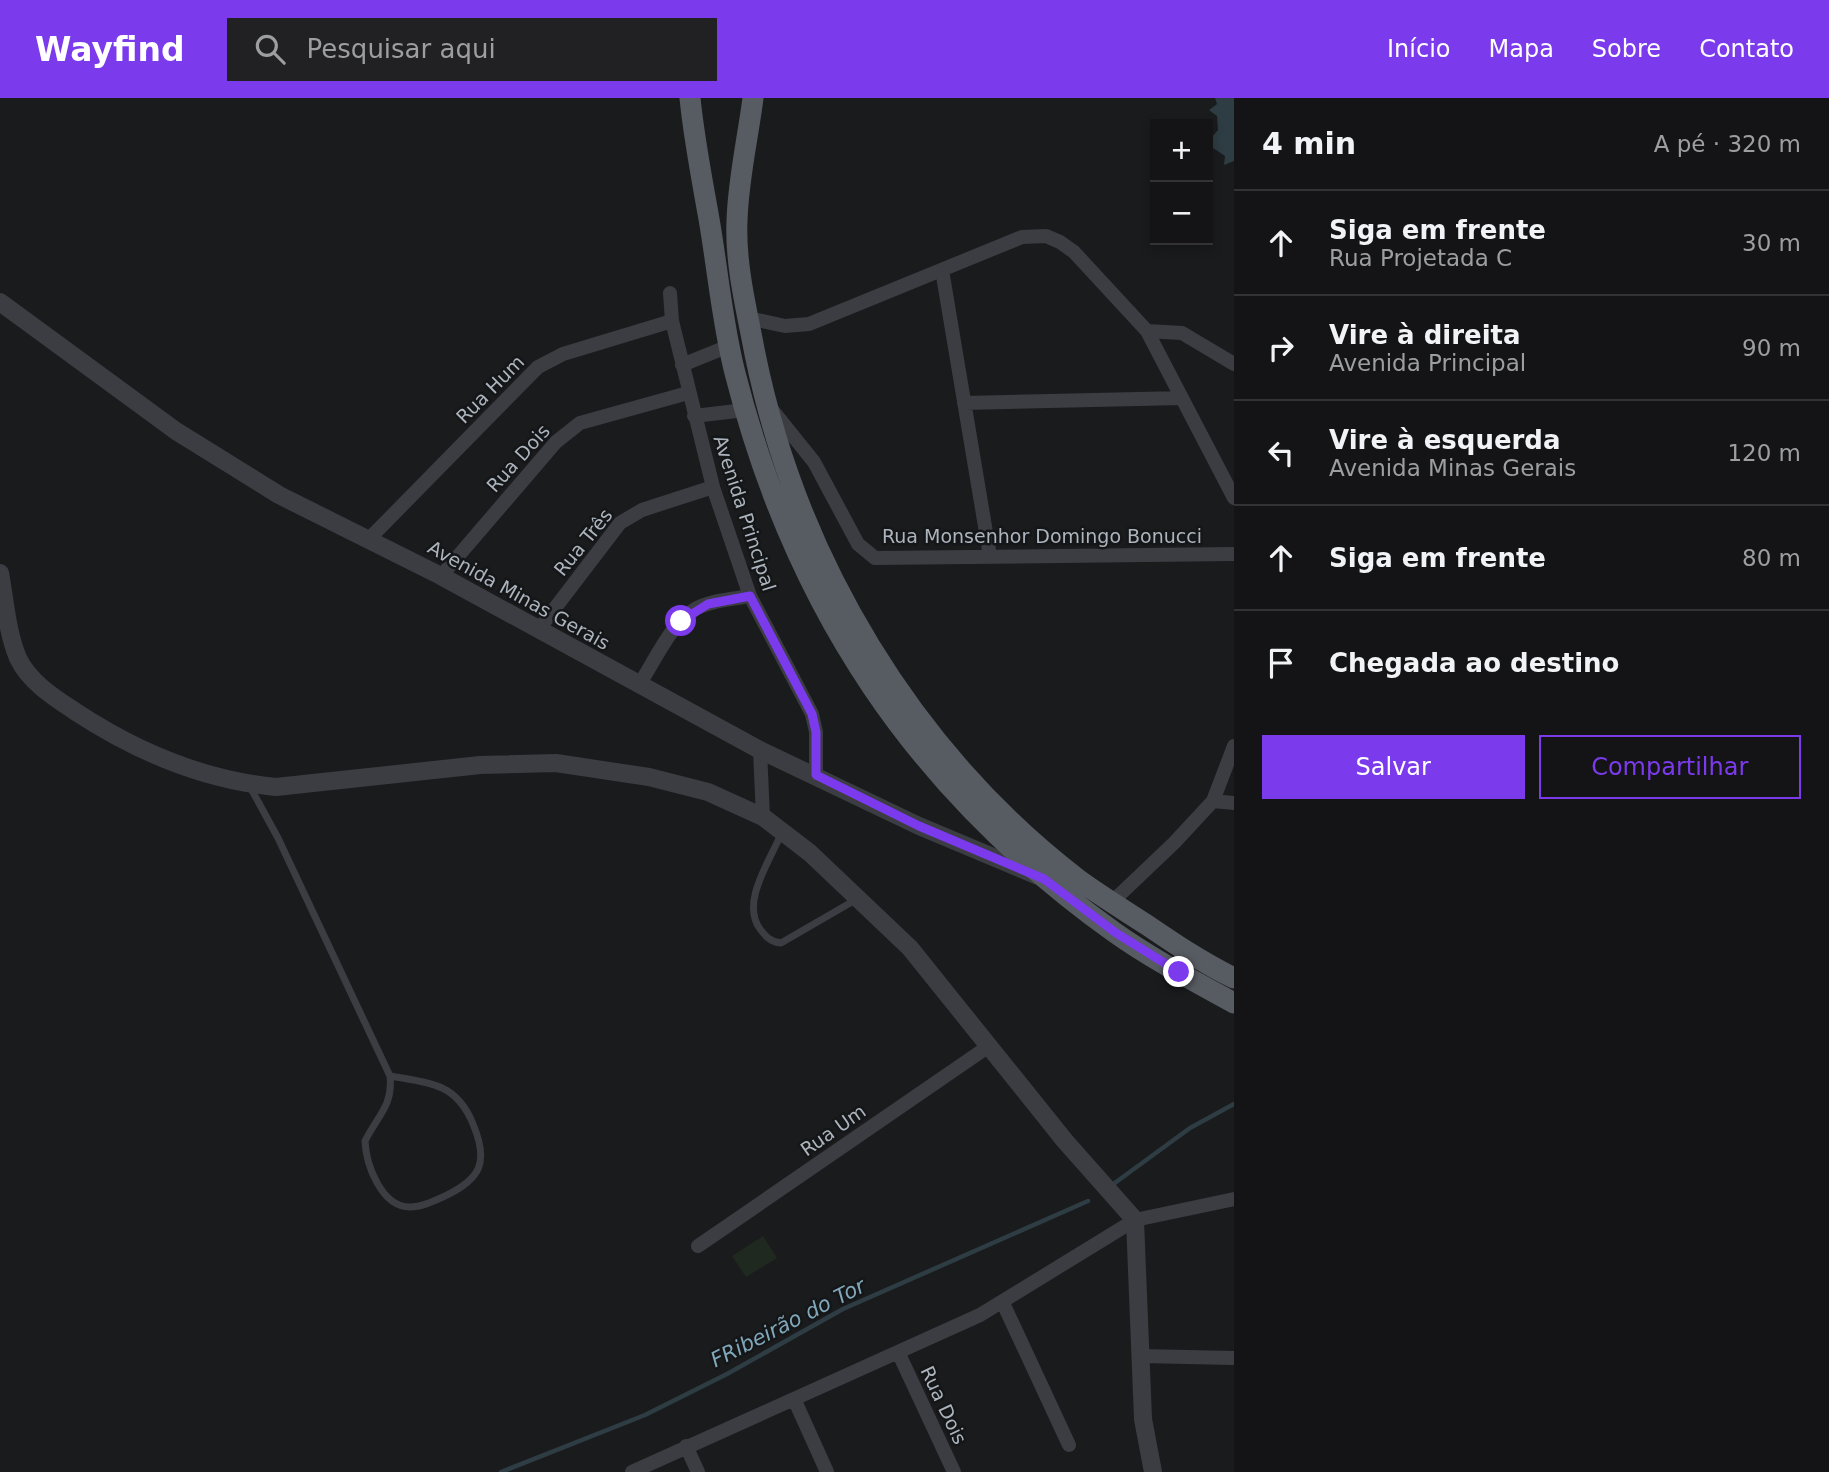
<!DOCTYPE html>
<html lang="pt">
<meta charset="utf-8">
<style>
body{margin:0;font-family:"DejaVu Sans",sans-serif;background:#212123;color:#f1f3f6}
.controls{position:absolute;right:21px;top:21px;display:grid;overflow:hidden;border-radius:0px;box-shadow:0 4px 10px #0003}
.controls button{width:63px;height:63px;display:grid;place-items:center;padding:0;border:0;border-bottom:2px solid #333335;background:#141416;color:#f1f3f6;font:35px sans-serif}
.stop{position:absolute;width:21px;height:21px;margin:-16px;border:5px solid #7c3aed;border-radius:50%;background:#fff}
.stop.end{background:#7c3aed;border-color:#fff;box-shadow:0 2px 7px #0008}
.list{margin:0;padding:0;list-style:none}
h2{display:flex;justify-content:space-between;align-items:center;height:91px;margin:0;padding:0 28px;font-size:30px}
h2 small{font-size:23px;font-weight:400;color:#9d9ea1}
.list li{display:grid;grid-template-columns:46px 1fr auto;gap:21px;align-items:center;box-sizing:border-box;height:105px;padding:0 28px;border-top:2px solid #333335}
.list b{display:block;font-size:26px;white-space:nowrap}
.list p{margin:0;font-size:23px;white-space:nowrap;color:#9d9ea1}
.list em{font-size:23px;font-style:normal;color:#9d9ea1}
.actions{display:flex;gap:14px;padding:21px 28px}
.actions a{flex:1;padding:16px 0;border:2px solid #7c3aed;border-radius:0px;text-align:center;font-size:24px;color:#7c3aed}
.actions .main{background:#7c3aed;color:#fff}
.icon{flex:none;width:38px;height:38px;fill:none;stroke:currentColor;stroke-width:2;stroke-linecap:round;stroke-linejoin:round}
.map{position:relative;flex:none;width:1234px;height:1374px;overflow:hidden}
header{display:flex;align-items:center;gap:42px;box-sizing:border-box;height:98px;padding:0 35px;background:#7c3aed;color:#fff}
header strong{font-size:33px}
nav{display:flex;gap:38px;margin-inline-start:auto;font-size:24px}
.search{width:490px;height:63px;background:#212123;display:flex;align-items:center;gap:18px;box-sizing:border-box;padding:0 24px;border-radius:0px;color:#9d9ea1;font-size:26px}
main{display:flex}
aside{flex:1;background:#141416}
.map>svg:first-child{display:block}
.green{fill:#20291f}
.water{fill:#2e3d43}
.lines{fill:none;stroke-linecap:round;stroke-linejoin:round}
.stream{stroke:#2e3d43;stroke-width:4.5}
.service{stroke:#3b3d42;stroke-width:7}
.minor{stroke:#3b3d42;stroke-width:14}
.tertiary{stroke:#3b3d42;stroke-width:18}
.primary{stroke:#575b62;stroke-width:21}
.route{stroke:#7c3aed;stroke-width:9}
.labels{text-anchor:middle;stroke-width:5;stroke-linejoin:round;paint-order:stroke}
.street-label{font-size:19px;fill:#acb4bd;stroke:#151618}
.water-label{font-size:21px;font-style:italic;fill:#81a8ba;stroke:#151618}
</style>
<header>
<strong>Wayfind</strong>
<div class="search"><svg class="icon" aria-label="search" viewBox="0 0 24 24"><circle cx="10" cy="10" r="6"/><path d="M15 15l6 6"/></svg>Pesquisar aqui</div>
<nav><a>Início</a><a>Mapa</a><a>Sobre</a><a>Contato</a></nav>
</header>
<main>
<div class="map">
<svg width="1234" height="1374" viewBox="0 0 1234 1374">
<rect width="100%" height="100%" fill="#1a1b1d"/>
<path class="green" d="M763,1138L777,1160L746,1179L732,1158Z"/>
<path class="water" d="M1215,0H1234V63L1224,67L1225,58L1210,48L1211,40L1218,32L1217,18L1209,12L1217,6Z"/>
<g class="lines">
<path class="stream" d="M1112,1087L1190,1030L1234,1006
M501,1374L645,1317L727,1276L843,1211L1088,1103"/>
<path class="service" d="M249,687L278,740L390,978C393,1008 378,1017 365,1043C366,1066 381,1109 410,1109C422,1109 434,1103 445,1098C481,1081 489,1064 473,1026C467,1011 457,997 442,990C427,983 407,981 390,978
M782,734C771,761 740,804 760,831C766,839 771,844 781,845L857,801"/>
<path class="minor" d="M942,172L990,458
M670,195L672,223L713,389L750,498L812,616L816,634V677
M748,220L785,228L809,226L1022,139L1046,138L1060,144L1074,154L1147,233L1234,400
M1147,233L1182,235L1234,266
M682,267L729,248
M964,305L1182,300
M773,313L814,364L858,446L875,460L1234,456
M694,318L745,312
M370,440L538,269L563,256L672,223
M441,478L556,344L580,325L688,295
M539,531L620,425L642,412L713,389
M639,587C655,563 671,524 697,510C713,502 733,501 750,498
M760,652L763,719
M1213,703L1234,705
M1112,804L1174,745L1213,703L1234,648
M698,1148L989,948
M1003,1205L1069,1347
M899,1256L954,1374
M1140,1258L1234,1260
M795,1303L827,1374
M686,1348L698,1374
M632,1374L980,1217L1135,1122L1234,1101"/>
<path class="tertiary" d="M0,204L176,333L279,397L441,478L760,652L919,728L1038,778
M0,475C5,502 7,534 18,560C29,584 55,600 76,614C137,654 203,682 276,689L480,667L556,665L649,679L708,694L763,719L810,755L910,850L1065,1043L1135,1122L1143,1321L1153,1374"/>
<path class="primary" d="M690,0C694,41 702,81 709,121C718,173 722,224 735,275C795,511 916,692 1114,834C1152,861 1194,883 1234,905
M753,0C748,40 738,82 737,123C735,167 747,213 755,256C797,462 912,654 1079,782C1101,798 1124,812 1147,827C1175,846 1203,865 1234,880"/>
</g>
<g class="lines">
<path class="route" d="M681,523L708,506L750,498L812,616L816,634V677L919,728L1044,781L1116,835L1179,874"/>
</g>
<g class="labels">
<g class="street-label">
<text transform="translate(490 291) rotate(-45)" y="7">Rua Hum</text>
<text transform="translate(518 360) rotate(-48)" y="7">Rua Dois</text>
<text transform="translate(745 415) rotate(72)" y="7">Avenida Principal</text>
<text x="1042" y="445">Rua Monsenhor Domingo Bonucci</text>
<text transform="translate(583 444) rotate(-51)" y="7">Rua Três</text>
<text transform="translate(519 497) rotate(29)" y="7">Avenida Minas Gerais</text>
<text transform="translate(833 1032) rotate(-35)" y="7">Rua Um</text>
<text transform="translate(944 1307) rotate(65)" y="7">Rua Dois</text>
</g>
<g class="water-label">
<text transform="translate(788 1225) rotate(-27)" y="7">FRibeirão do Tor</text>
</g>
</g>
</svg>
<div class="controls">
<button>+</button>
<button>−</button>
</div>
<div class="stop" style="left:681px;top:523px"></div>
<div class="stop end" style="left:1179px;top:874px"></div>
</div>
<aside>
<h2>4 min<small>A pé · 320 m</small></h2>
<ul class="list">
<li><svg class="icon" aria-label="ahead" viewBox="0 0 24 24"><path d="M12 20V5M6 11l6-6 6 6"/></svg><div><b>Siga em frente</b><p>Rua Projetada C</p></div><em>30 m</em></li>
<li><svg class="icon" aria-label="right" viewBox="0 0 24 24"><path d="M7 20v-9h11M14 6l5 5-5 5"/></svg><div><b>Vire à direita</b><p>Avenida Principal</p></div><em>90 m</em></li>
<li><svg class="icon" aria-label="left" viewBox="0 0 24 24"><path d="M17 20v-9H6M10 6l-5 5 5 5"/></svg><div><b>Vire à esquerda</b><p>Avenida Minas Gerais</p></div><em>120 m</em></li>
<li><svg class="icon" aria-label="ahead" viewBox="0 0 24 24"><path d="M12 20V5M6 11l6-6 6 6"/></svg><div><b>Siga em frente</b></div><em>80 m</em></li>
<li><svg class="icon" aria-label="arrive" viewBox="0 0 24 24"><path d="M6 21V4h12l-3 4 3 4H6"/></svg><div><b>Chegada ao destino</b></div></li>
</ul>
<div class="actions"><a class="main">Salvar</a><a>Compartilhar</a></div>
</aside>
</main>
